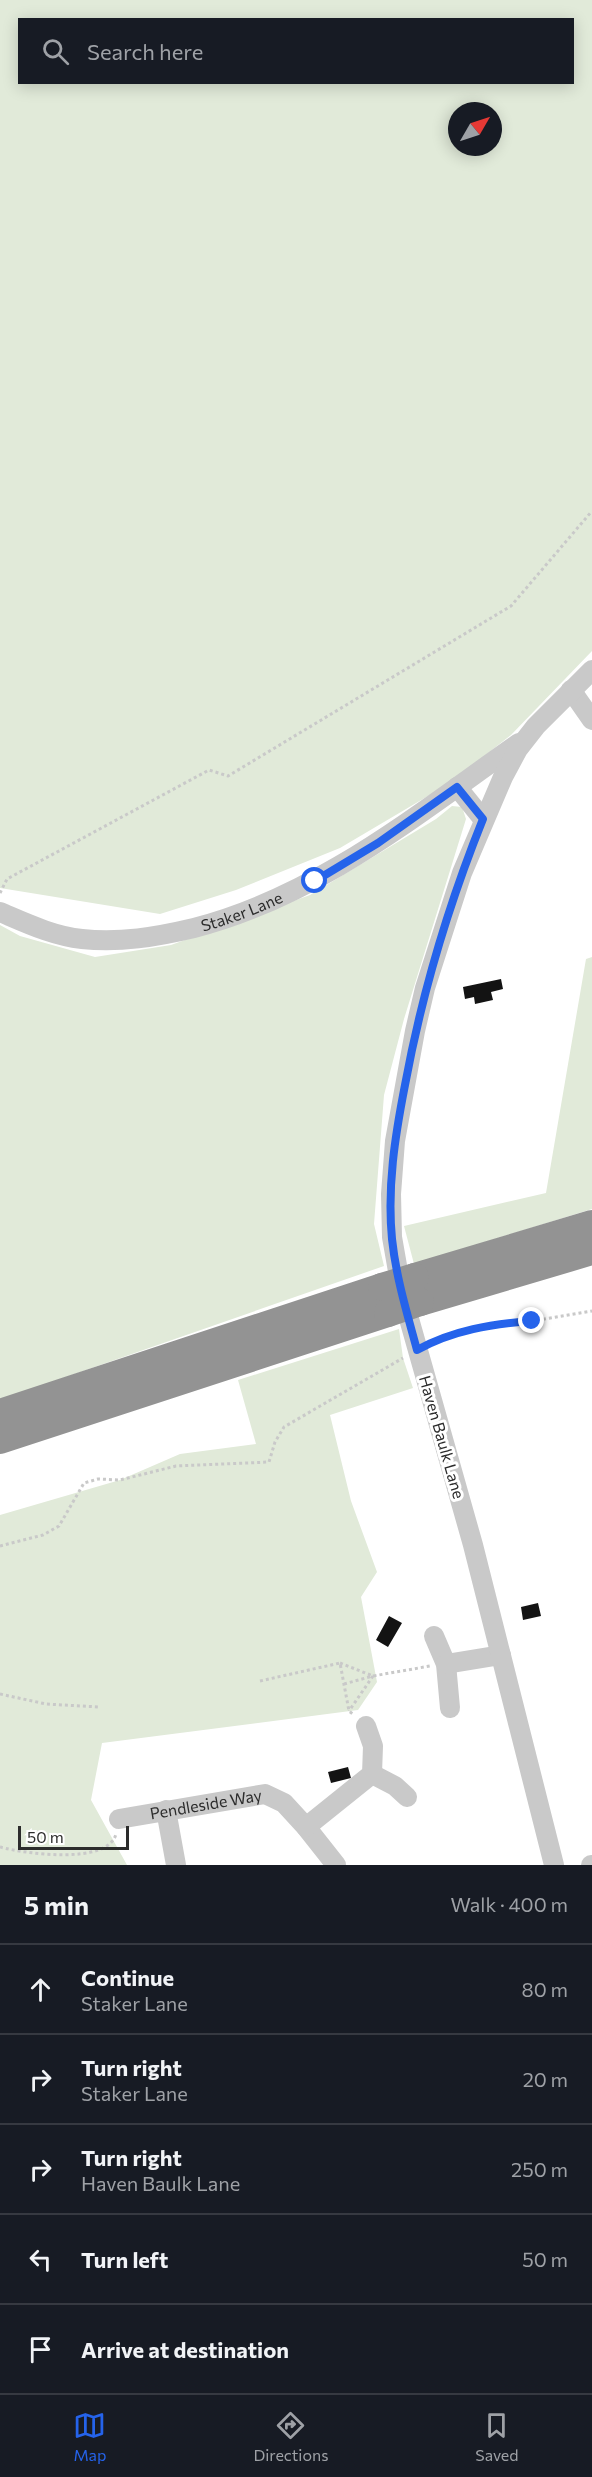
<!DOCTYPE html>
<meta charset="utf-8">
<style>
body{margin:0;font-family:Commissioner,sans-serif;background:#242831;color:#f1f3f6}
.compass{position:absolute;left:448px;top:102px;width:54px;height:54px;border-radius:50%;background:#171b24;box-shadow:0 3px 15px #0003;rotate:51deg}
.scale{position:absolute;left:18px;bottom:15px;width:111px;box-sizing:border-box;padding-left:6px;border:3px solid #2c2c2c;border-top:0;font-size:16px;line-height:21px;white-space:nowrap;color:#2c2c2c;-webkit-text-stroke:4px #fff;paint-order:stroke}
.stop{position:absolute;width:18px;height:18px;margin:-14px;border:4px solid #2563eb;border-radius:50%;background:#fff}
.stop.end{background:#2563eb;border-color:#fff;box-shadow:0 2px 6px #0008}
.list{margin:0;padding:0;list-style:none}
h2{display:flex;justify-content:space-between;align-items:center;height:78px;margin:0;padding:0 24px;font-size:26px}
h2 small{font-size:20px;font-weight:400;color:#9ea1a6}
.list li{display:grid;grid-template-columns:39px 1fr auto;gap:18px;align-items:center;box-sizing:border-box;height:90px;padding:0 24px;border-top:2px solid #363941}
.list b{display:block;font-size:22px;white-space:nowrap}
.list p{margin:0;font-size:20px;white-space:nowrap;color:#9ea1a6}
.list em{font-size:20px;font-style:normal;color:#9ea1a6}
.icon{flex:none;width:33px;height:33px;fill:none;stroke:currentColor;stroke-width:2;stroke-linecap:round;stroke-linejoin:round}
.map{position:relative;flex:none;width:592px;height:1865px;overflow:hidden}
.search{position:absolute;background:#171b24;box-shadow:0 3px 15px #0003;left:18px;right:18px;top:18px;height:66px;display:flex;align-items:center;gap:15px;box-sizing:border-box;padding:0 21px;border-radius:0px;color:#9ea1a6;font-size:22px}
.sheet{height:528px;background:#171b24}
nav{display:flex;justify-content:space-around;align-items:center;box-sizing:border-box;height:84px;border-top:2px solid #363941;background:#171b24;font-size:16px;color:#9ea1a6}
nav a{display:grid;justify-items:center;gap:3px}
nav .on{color:#2563eb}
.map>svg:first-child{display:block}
.green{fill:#e1ead9;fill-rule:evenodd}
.building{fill:#131313}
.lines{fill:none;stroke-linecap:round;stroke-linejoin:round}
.path{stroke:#c9c9c9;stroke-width:3;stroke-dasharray:3 3;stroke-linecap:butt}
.minor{stroke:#c9c9c9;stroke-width:20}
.highway{stroke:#939393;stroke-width:28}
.highway-bridge{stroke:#939393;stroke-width:28}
.route{stroke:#2563eb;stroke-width:8}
.labels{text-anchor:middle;stroke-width:6;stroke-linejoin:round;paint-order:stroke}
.street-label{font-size:16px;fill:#2c2c2c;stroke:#fff}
</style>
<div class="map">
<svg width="592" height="1865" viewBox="0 0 592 1865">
<rect width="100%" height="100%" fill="#fff"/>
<path class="green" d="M0,0H592V651L511,735L450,783L340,848L236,890L160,914L0,888ZM20,20H572V82H20ZM457,111H493V147H457Z
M452,806L462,807L466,819L404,1019L384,1095L374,1224L384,1266L0,1400V925L20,936L95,957L171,945L310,895L436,819Z
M592,957V1209L414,1264L404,1226L546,1193L586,959Z
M399,1329L403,1358L413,1388L330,1415L351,1501L377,1572L361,1597L377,1682L358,1710L102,1743L91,1800L127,1865H0V1515L120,1480L180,1454L256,1444L238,1380Z"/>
<path class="building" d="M501,979L503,989L491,992L493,1000L475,1004L474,997L465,999L463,987Z
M538,1603L541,1616L523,1620L521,1607Z
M389,1616L402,1623L388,1647L376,1640Z
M348,1767L351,1778L331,1783L328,1772Z"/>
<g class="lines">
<path class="path" d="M0,893L7,879L209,770L228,776L511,606L592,511
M432,1342L489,1324L532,1321L592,1311
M0,1546L43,1535L59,1526L84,1483L98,1479L120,1480L176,1466L269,1462L275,1442L284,1427L403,1358
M340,1663L373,1676L430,1666
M260,1681L340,1663L349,1711L354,1715
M344,1684L373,1676L349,1711
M0,1694L46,1704L100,1707
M0,1847C26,1854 108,1865 116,1834"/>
<g class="minor">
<path d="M571,690L592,720"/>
<path d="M457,787L483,819"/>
<path id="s1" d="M0,912C26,923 53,936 82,939C120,943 156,937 194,928C318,896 416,815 519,743"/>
<path d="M434,1636L446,1664L450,1708"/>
<path d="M446,1664L501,1655"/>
<path d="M372,1774L395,1786L407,1797"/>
<path d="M166,1810L176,1865"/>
<path id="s2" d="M119,1819L265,1794L284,1803L306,1827L336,1865"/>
<path d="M306,1827L372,1774L373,1746L366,1726"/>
<path d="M554,1865L473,1545L402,1294L392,1237L391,1194L395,1141L415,1031L425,988L462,873L503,777L518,749L536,726L592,670"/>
<path d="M591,1865H592"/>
</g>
<path class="highway" d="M415,1277L592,1224
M420,1302L592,1251
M0,1413L382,1287
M0,1440L388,1313"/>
<path class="highway-bridge" d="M382,1287L415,1277
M388,1313L420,1302"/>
</g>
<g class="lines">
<path class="route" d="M315,881L378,843L457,787L483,819C448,906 422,993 405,1085C395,1136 387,1187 392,1239C396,1277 407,1313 417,1350C453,1330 492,1324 532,1321"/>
</g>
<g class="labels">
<g class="street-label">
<text dy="6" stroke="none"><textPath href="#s1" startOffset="250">Staker Lane</textPath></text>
<text transform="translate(442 1437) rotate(74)" y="6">Haven Baulk Lane</text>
<text dy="6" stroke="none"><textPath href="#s2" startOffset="88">Pendleside Way</textPath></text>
</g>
</g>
</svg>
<svg class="compass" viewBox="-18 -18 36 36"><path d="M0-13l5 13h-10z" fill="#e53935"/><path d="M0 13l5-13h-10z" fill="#9ea1a6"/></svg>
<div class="scale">50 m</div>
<div class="stop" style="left:315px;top:881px"></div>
<div class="stop end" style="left:532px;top:1321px"></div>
<div class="search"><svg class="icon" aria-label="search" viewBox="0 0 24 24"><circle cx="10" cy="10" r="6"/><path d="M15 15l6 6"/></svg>Search here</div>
</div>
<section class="sheet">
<h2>5 min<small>Walk · 400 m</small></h2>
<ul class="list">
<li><svg class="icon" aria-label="ahead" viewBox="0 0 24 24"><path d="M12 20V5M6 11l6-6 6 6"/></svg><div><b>Continue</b><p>Staker Lane</p></div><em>80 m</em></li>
<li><svg class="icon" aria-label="right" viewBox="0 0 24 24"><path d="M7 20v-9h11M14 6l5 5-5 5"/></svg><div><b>Turn right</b><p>Staker Lane</p></div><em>20 m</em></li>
<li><svg class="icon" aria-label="right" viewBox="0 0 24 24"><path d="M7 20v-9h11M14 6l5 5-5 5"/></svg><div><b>Turn right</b><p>Haven Baulk Lane</p></div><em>250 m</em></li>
<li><svg class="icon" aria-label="left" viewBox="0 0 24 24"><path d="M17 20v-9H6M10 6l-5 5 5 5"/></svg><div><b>Turn left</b></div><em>50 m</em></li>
<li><svg class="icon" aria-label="arrive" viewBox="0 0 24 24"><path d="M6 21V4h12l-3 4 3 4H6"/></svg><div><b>Arrive at destination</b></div></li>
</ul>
</section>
<nav>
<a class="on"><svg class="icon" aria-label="map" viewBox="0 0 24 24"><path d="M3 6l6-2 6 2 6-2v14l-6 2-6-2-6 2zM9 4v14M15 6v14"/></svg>Map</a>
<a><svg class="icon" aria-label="directions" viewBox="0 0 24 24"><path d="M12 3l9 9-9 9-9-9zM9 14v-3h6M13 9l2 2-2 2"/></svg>Directions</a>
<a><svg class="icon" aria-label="saved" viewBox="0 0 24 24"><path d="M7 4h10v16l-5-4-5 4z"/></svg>Saved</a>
</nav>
